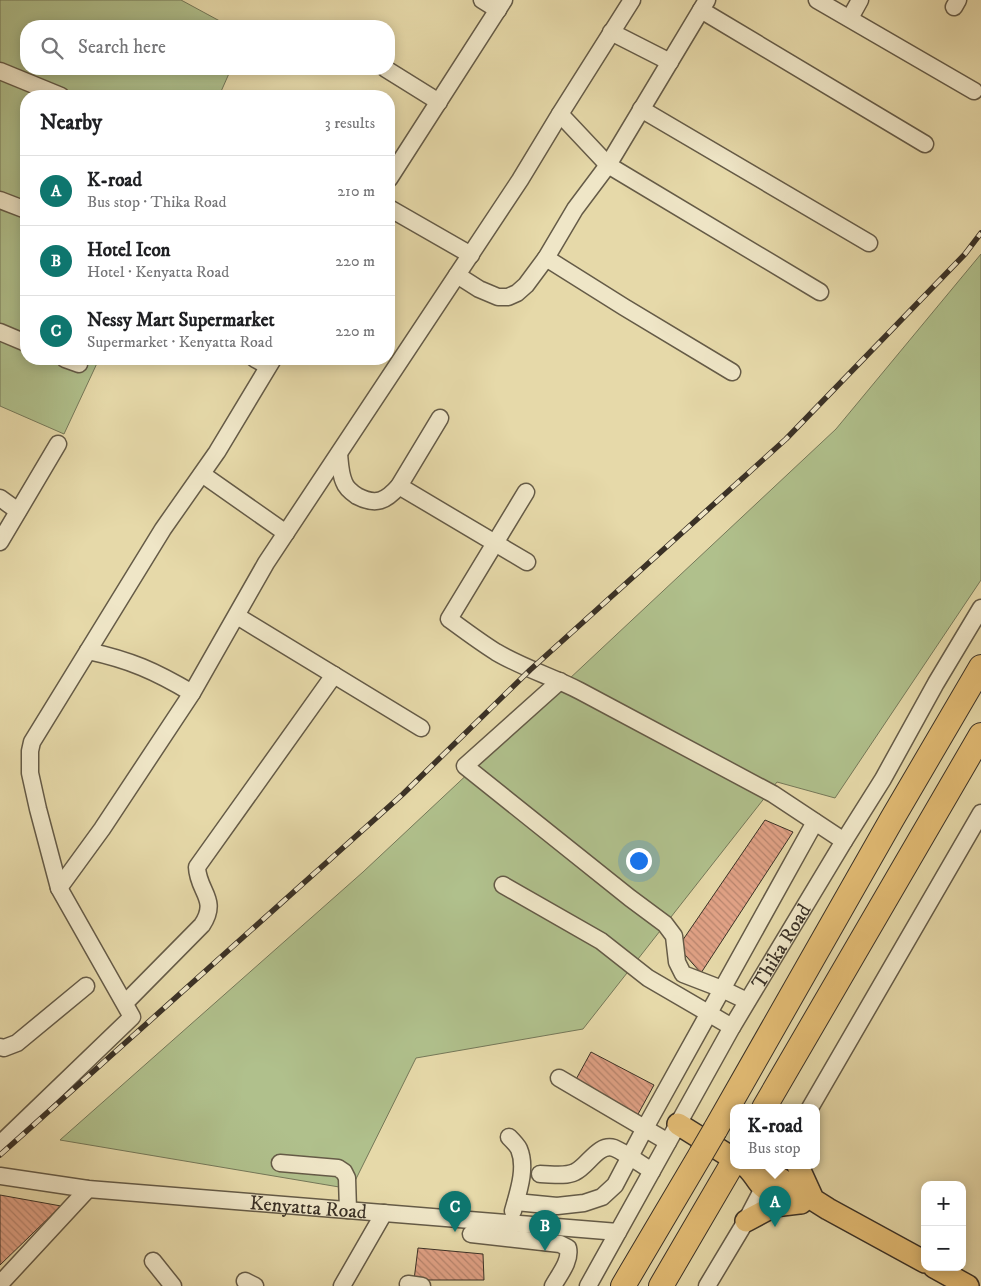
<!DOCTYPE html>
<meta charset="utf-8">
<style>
body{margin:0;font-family:"IM FELL DW Pica",serif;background:#f2f2f2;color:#202124}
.controls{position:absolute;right:15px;bottom:15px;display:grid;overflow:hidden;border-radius:10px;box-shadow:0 2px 12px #0003}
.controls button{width:45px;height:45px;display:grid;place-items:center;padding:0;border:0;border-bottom:1px solid #e0e0e0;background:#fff;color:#202124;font:25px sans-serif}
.you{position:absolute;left:638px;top:860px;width:18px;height:18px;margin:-12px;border:4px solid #fff;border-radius:50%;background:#1a73e8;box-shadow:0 0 0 8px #1a73e833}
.badge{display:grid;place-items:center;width:32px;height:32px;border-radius:50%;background:#0f766e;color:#fff;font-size:16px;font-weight:700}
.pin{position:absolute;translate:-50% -41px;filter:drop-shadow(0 1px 2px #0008)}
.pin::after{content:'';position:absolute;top:26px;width:18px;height:15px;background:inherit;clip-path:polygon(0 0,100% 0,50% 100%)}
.popup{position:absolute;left:730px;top:1104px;width:90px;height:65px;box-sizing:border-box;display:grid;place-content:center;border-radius:10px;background:#fff;filter:drop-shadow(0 1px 4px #0005);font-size:16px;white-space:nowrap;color:#757577}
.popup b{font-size:19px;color:#202124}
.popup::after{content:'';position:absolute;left:50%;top:100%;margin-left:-10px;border:10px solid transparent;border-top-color:#fff}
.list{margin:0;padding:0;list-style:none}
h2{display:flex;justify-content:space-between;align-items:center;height:65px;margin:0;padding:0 20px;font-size:21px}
h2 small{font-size:16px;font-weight:400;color:#757577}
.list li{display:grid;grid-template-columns:32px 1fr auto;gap:15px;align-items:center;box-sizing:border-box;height:70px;padding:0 20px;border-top:1px solid #e0e0e0}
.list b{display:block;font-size:19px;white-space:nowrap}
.list p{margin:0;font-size:16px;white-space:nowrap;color:#757577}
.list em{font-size:16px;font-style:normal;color:#757577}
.icon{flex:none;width:28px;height:28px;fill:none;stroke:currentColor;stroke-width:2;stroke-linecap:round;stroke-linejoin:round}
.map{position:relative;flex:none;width:981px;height:1286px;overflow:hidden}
.search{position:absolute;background:#fff;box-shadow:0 2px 12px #0003;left:20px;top:20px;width:375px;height:55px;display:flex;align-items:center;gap:12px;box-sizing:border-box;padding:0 18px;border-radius:20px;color:#757577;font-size:19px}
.panel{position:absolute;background:#fff;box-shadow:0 2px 12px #0003;left:20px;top:90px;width:375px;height:275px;border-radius:20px}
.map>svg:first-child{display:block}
.green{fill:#b0c08c;stroke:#757859}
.building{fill:url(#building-back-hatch);stroke:#3a3126}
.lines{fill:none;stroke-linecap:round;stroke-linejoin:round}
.minor-casing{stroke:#655b47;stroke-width:19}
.major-casing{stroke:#3a3126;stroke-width:24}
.highway-casing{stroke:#3a3126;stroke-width:26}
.minor{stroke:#efe6c7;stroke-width:16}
.major{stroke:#e3bc74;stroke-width:21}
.highway{stroke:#e3bc74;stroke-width:24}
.rail-casing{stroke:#3a3126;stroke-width:5.5}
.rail{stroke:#efe6c7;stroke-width:4;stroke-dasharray:11;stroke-linecap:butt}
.highway-bridge-casing{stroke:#3a3126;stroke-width:26;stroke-linecap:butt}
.highway-bridge{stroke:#e3bc74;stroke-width:24}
.labels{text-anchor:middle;stroke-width:4.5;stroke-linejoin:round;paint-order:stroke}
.street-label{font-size:20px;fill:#3a3126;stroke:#efe6c7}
</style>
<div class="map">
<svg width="981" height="1286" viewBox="0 0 981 1286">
<defs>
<pattern id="building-back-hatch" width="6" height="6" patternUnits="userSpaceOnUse" patternTransform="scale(1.25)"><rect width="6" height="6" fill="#e0a185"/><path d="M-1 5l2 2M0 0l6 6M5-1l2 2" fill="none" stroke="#b7846d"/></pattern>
</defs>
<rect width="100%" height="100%" fill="#e6d9a9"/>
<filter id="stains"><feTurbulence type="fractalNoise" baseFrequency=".004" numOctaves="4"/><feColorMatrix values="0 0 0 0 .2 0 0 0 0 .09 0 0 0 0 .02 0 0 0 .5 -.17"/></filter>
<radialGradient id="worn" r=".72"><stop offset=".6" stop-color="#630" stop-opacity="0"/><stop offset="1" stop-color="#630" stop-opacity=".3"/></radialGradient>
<path class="green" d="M0,0H181L229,26H26V69H231L219,96H26V359H99L64,434L0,406Z
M981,254V580L835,798L777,782L583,1029L416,1058L351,1189L60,1140L363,872L836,429Z"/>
<path class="building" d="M765,820L793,832L701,973L678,947Z
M591,1052L654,1085L637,1116L574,1083Z
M0,1195L61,1206L0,1265Z
M418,1248L483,1254L484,1280H414Z"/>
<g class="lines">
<g class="minor-casing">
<g id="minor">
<path d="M482,0L498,10"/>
<path d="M817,0L974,91"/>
<path d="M954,7L958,0"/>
<path d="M701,10L925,144"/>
<path d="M850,18L860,0"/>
<path d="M611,32L670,62"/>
<path d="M386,69L439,102"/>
<path d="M0,71L61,96"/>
<path d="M641,109L869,243"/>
<path d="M560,114L608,165L820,292"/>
<path d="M389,179L504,0"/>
<path d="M0,200L26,210"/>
<path d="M389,208L471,255"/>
<path d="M546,258L624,307L732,372"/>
<path d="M457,275L479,289L498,297H508L517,293L526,285L546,258L575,209L608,165L707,0"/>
<path d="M0,332L26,343"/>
<path d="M65,359L79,364"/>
<path d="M255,359L268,366"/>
<path d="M339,454C340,463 340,473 344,482C346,488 351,492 357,496C376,506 386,501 399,486L440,418"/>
<path d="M202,474L286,533"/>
<path d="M399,486L527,562"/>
<path d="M526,492L449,619C464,630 480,642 496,652C523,668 553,677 580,691L773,794L844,841"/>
<path d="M0,498L18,511"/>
<path d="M0,542L58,444"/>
<path d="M237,616L421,728"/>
<path d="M88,651C130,660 155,671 192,693"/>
<path d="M560,681L465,766L630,898L665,924L674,936L677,962L683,974L722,989L747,1001"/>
<path d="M503,885L601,941L648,978L732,1027"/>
<path d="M59,888L102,829L192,693L266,563L520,180L560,114L632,0"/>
<path d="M125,1003L202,925C219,899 198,892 197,867L334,675"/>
<path d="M0,1047L4,1048L17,1043L86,986"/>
<path d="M559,1078L668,1142"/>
<path d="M810,1108L981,813"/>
<path d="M509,1137C513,1141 517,1145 519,1149C527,1168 518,1193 513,1211"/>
<path d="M0,1144L132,1017L59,888L38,809L30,773V751L32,742L163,529L217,452L273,359"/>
<path d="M280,1163L338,1168L344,1172L347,1178L348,1210"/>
<path d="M540,1174C551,1174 565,1177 575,1172C588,1166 598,1143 614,1148C624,1152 642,1165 652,1171"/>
<path id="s1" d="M0,1176L88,1189L618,1232"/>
<path d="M516,1202L557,1206L584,1203L602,1197L615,1185L645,1128L815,822"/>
<path d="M471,1234L560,1244L568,1248C571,1261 559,1275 553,1286"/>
<path d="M153,1261L173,1286"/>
<path d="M245,1281L255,1286"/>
<path d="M0,1284L88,1189"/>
<path d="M408,1284L422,1286"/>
<path d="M342,1286L384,1213"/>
<path id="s2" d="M588,1286L732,1027L844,841L883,779L936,683L981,608"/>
<path d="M707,1286L746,1221L768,1179"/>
</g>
</g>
<g class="major-casing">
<path id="major" d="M678,1124L734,1159
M745,1166C753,1171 756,1181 763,1187C771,1194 791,1200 801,1203
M798,1166L813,1199
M750,1169L771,1173L828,1209L925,1262
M746,1221L774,1206L799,1203
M934,1267L968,1286"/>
</g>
<g class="highway-casing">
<path id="highway" d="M764,1108L981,735
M715,1130L892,819L981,667
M623,1286L701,1154
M661,1286L734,1161"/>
</g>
<use href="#minor" class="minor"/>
<use href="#major" class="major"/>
<use href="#highway" class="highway"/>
<g class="rail-casing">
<path id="rail" d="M0,1155L403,794L530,670L786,439L965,254L981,233"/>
</g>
<use href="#rail" class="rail"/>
<g class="highway-bridge-casing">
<path id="highway-bridge" d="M701,1154L715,1130"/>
</g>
<use href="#highway-bridge" class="highway-bridge"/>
</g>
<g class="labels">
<g class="street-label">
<text dy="7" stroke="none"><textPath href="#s2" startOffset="391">Thika Road</textPath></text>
<text dy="7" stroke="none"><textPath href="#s1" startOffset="310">Kenyatta Road</textPath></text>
</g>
</g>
<rect width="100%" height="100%" filter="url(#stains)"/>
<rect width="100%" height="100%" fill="url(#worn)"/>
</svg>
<div class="controls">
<button>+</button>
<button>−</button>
</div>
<div class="you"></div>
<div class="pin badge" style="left:775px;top:1227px">A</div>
<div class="popup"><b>K-road</b>Bus stop</div>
<div class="pin badge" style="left:545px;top:1251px">B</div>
<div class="pin badge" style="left:455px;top:1232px">C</div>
<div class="search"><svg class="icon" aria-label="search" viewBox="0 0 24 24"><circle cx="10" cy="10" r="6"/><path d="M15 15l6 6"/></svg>Search here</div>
<section class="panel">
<h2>Nearby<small>3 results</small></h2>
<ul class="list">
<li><span class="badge">A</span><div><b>K-road</b><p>Bus stop · Thika Road</p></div><em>210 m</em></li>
<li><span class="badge">B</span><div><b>Hotel Icon</b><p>Hotel · Kenyatta Road</p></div><em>220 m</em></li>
<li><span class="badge">C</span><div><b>Nessy Mart Supermarket</b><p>Supermarket · Kenyatta Road</p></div><em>220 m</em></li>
</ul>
</section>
</div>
